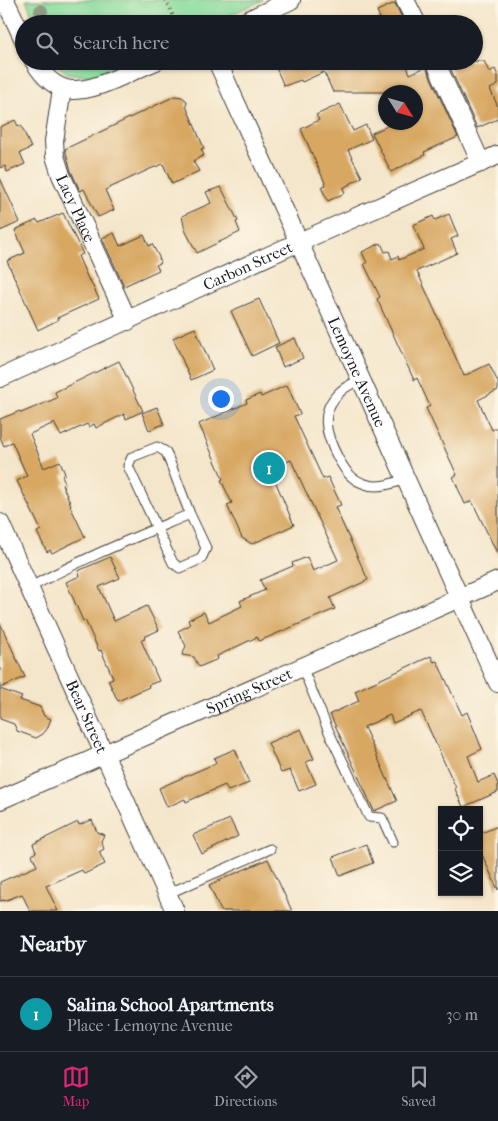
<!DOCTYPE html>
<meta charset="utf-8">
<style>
body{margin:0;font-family:"IM FELL French Canon",serif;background:#242831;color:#f1f3f6}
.controls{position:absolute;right:15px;bottom:15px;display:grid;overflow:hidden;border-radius:0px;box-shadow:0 1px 4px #0004}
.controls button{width:45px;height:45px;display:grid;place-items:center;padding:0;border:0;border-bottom:1px solid #363941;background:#171b24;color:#f1f3f6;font:25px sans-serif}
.compass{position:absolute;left:378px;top:85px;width:45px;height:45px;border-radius:50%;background:#171b24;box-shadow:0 1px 4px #0004;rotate:127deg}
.you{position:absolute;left:220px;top:398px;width:18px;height:18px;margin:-12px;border:4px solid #fff;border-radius:50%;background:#1a73e8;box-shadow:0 0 0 8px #1a73e833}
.badge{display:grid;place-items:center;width:32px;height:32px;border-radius:50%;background:#db2777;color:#fff;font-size:16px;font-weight:700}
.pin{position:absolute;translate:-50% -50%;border:2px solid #fff;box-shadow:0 1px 5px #0006}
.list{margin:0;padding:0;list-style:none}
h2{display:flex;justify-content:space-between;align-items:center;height:65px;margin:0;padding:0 20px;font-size:21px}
h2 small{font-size:16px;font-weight:400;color:#9ea1a6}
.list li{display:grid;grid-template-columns:32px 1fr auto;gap:15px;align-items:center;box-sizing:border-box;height:75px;padding:0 20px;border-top:1px solid #363941}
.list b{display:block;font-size:19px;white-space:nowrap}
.list p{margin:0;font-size:16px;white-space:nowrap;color:#9ea1a6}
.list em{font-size:16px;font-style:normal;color:#9ea1a6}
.icon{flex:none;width:28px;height:28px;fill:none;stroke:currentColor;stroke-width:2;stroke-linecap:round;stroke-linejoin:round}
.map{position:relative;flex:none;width:498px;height:911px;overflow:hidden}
.search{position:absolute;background:#171b24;box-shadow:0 1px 4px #0004;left:15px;right:15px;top:15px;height:55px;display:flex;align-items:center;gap:12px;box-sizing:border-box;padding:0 18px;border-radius:28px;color:#9ea1a6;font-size:19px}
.sheet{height:140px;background:#171b24}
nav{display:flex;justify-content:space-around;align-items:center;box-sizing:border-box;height:70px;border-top:1px solid #363941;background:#171b24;font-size:14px;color:#9ea1a6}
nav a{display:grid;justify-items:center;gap:2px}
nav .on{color:#db2777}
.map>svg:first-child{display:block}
.green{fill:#8adc9d;stroke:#537c5c}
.building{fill:#d8a863}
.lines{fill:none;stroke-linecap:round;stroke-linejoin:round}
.service-casing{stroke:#3c3a36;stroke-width:11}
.minor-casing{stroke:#3c3a36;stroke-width:20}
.path{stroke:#3c3a36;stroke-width:3;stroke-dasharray:1 4;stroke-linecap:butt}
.service{stroke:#fff;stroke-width:9}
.minor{stroke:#fff;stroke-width:18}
.tree{fill:#929c84}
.labels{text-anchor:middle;stroke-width:4;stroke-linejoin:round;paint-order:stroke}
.street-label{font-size:16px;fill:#1c1c1c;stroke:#fcf5e5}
</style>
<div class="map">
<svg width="498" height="911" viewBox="0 0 498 911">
<rect width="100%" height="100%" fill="#fcf5e5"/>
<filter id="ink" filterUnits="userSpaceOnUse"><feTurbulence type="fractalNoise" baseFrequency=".02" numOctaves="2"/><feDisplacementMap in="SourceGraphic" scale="10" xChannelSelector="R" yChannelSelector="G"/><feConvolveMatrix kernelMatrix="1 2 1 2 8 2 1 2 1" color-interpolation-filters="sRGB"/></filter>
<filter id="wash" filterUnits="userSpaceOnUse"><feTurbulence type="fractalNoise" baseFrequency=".0096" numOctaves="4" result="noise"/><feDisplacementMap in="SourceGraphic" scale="20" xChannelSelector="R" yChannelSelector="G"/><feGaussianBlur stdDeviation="1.12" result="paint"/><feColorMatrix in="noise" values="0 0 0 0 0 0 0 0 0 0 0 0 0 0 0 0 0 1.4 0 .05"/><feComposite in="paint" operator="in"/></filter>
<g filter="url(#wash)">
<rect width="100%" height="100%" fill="#f4e6cb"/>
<path class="green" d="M26,0H263L210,24H36Z
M52,61H127L93,77L67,73Z"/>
<g id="blocks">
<path class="building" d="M395,3L405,24H368L380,18L377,11Z
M273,61H405L410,74L426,67L458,137L424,152L425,155L391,172L372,133L396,122H416V92H333L324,72L302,82L301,80L284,86Z
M447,61H484L489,72L495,69L498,76V85L490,89L498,107V119L477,128Z
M175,96L182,97L187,101L186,106L204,148L201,149L204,155L193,161L199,171L172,184L163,164L150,169L105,190L114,210L98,217L84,189L80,191L71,171L65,149Z
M340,104L353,131L366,125L372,139L348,150L362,177L343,188L345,193L328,201L321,187L326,185L301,129L319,120L316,115Z
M15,120L18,126L21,125L31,148L20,153L25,164L7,172L5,166L0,168V127Z
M0,178L20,222L0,231Z
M221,187L238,221L236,222L240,232L197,253L185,230L182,216L211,203L206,192Z
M63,213L83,254L78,256L89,281L90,280L99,299L57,318L58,320L38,330L7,261L25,253L15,230L37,220L39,223Z
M449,214L458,236L451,239L457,253L417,271L464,376L489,364L498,382V390L478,400L492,430L498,427V555L472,501L465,504L453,477L457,475L426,408L430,406L417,378L414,380L377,299L380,297L364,264L367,263L362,252L381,243L385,252L389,251L392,259L398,256L399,260L424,249L413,225L433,216L435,220Z
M114,233L120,246L144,235L149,246L152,244L159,257L160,263L156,265L159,270L124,286L102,238Z
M259,299L279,343L252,356L231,311Z
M195,328L213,370L191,380L173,338Z
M295,338L303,358L283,367L275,347Z
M119,361L143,411L126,419L124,414L96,428L94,424L89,427L87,424L61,436L54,423L30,434L44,468L60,461L65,474L62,475L65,483L62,484L71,505L70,506L85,537L52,553L50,550L47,552L37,532L41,530L17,481L27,476L12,442L4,446L0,437V419L20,411L21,413L57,398L55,392Z
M287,385L300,414L294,416L323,479L328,477L341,505L335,507L368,580L330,598L335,609L259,641L257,637L217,656L218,659L199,667L194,657L182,655L186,646L178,631L190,625L188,620L204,612L209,622L242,606L240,601L265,590L260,580L293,566L292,563L307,557L313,571L338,560L291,460L270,469L294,525L252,544L242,538L227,505L232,503L221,480L223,479L199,424L247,403L246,400L260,394L261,397Z
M157,407L164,424L149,430L142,413Z
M110,557L120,578L99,587L114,621L147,606L159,630L144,637L145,639L141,640L159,681L148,685L149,687L118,701L108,680L113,678L101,650L99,651L85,620L83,621L66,582L80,576L78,571Z
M0,623L25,677L0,688Z
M431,656L434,662L437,661L462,715L467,712L482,749L468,756L478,782L494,775L498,784V792L463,807L455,789L456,788L421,711L393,723L390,715L364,727L397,801L374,811L330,714L359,701L355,691Z
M0,689L22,697L20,700L40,707L44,716L51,719L47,729L43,734L36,738L17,731L14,724L0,719Z
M301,729L314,759L306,762L316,784L299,791L290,770L281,773L268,743Z
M235,749L249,783L228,791L225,785L186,802L185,799L167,807L159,788L216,763L214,758Z
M230,819L238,836L202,854L193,835Z
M92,820L97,832L104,835L101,841L104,849L99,852L105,864L84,874L82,870L46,886L58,911H30L22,894L4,901V900L0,901V882L37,866L32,855L36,852L33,844L78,822L79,825Z
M498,826V890L479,848V834Z
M366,844L373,863L340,876L333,857Z
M268,859L292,911H221L209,885Z"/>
</g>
</g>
<g filter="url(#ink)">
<use href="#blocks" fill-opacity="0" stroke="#3c3a36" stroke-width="1"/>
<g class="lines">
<g class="service-casing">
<path id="service" d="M361,379C354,383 346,386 341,391C318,411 326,435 338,458C345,470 350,479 365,484C378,489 394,483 406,479
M29,588C81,559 136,537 190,514L206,548L201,559L180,568L173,563L128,466L132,457L157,447L166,452L190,514
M302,667L329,732L369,817L382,818L393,842
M167,894L270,849"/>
</g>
<g class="minor-casing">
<g id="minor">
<path d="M5,0L24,40"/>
<path d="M405,0L417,24"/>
<path d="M240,24L291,0"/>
<path d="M34,61C56,97 78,95 113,80C127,74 141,67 156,61"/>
<path id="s1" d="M217,61L498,683"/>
<path d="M435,61L481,163"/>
<path id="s2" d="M62,89L54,141L55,156L61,175L128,321"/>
<path id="s3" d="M0,378L299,242L498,155"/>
<path id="s4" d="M0,523L175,911"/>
<path id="s5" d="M0,800L498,581"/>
</g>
</g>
<path class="path" d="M166,0L177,24"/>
<use href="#service" class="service"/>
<use href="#minor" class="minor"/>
</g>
<circle class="tree" cx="41" cy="11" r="7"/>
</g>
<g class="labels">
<g class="street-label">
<text dy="6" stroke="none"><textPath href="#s2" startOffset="124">Lacy Place</textPath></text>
<text dy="6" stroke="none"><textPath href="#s3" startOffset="272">Carbon Street</textPath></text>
<text dy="6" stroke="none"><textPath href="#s1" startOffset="341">Lemoyne Avenue</textPath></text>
<text dy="6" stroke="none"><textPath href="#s5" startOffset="272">Spring Street</textPath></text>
<text dy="6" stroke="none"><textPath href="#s4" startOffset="212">Bear Street</textPath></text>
</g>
</g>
</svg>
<div class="controls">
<button><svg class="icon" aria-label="locate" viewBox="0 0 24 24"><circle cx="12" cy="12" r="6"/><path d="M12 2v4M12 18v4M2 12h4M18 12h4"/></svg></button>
<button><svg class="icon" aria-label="layers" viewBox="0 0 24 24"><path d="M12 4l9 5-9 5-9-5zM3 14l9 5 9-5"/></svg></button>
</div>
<svg class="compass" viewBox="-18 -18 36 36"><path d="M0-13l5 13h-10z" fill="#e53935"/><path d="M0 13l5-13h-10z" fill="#9ea1a6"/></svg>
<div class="you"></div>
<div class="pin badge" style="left:269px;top:468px;background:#0f9aa8">1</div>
<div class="search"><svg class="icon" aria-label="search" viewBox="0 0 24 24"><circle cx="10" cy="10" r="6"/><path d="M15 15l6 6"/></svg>Search here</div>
</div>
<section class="sheet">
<h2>Nearby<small></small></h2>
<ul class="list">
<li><span class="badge" style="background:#0f9aa8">1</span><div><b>Salina School Apartments</b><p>Place · Lemoyne Avenue</p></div><em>30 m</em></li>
</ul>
</section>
<nav>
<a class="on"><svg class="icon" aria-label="map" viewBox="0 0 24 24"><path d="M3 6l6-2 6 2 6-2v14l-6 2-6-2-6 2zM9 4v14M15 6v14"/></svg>Map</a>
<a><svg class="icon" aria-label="directions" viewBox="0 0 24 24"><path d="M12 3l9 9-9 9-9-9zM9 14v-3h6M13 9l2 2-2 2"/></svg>Directions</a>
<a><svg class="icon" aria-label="saved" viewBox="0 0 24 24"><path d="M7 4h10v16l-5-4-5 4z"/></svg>Saved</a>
</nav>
